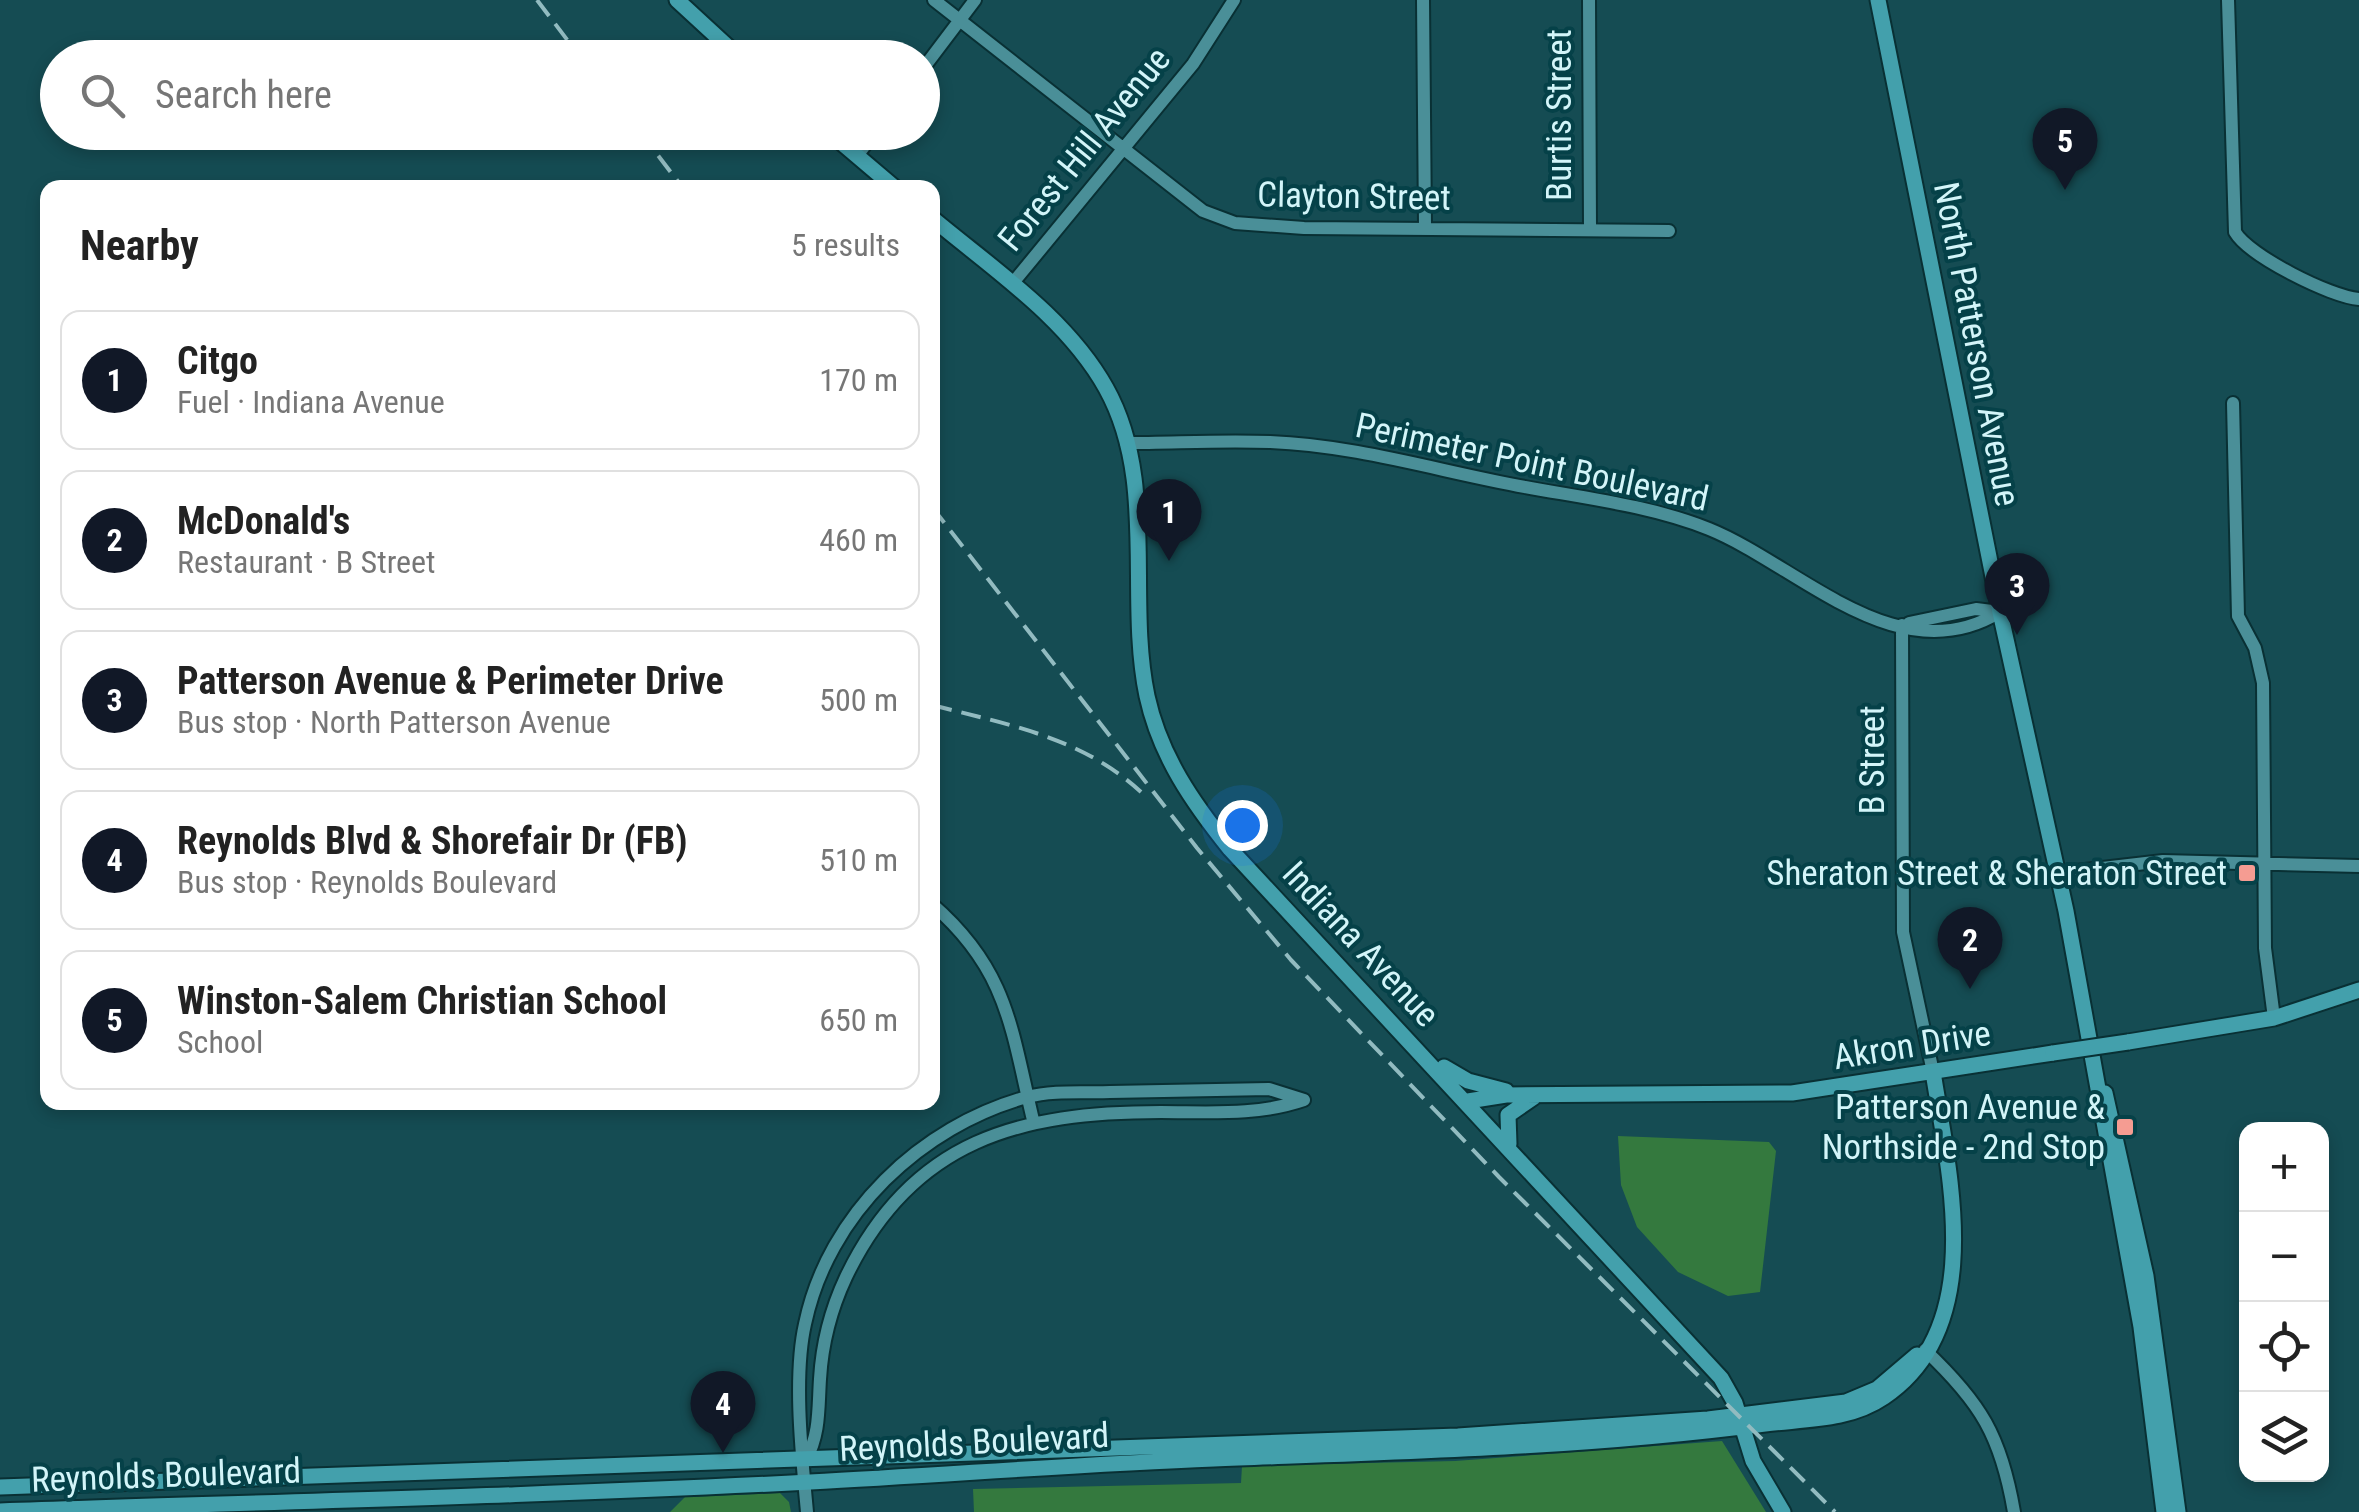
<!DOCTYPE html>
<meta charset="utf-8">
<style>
body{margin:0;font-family:"Roboto Condensed",sans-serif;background:#f6f6f6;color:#222}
.controls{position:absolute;right:30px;bottom:30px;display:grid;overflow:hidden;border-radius:20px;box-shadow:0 5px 15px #0003}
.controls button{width:90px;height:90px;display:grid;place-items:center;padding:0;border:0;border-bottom:2px solid #e0e0e0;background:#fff;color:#222;font:50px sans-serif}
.you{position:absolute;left:1242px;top:825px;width:35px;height:35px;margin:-25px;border:8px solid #fff;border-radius:50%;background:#1a73e8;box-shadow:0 0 0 15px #1a73e833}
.badge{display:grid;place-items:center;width:65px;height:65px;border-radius:50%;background:#111827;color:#fff;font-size:32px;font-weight:700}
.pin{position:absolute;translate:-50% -82px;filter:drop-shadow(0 2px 5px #0008)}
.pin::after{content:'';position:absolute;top:52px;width:35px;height:30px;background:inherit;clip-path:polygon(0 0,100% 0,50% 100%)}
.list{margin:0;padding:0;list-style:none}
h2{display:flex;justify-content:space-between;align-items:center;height:130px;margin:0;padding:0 40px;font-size:42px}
h2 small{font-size:32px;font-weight:400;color:#767676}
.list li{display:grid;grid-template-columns:65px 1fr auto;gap:30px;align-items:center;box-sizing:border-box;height:140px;margin:0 20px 20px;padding:0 20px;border:2px solid #e0e0e0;border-radius:20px}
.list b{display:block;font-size:38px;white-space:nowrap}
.list p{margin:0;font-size:32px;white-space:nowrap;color:#767676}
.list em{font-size:32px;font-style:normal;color:#767676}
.icon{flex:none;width:55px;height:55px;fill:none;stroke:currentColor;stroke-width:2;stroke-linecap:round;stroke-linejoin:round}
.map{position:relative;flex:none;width:2359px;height:1512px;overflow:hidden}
.search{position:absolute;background:#fff;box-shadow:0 5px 15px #0003;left:40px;top:40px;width:900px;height:110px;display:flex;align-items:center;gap:25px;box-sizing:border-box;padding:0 35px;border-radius:55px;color:#767676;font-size:38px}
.panel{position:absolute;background:#fff;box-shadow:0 5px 15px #0003;left:40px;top:180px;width:900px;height:930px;border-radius:20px}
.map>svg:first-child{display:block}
.green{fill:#34793e}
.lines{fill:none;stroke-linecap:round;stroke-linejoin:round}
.minor-casing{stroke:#093034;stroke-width:16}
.major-casing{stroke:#093034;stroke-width:19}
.minor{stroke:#4a8f98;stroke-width:12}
.major{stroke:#43a0ac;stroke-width:15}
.rail{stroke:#92bbc0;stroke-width:4;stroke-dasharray:20 10;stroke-linecap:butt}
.major-bridge-casing{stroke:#093034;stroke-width:19;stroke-linecap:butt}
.major-bridge{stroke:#43a0ac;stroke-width:15}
.poi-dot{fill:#f59c92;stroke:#054148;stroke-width:4}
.labels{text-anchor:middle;stroke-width:8;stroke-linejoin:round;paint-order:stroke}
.street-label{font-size:35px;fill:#d3f5f9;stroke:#054148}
.poi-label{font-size:35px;fill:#d3f5f9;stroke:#054148;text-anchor:end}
</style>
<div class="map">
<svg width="2359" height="1512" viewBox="0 0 2359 1512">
<rect width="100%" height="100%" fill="#154c53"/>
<path class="green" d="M1618,1136L1769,1142L1776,1151L1760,1292L1728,1296L1678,1272L1637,1227L1621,1185Z
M1722,1441L1766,1512H974L973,1489L1241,1483L1242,1466L1455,1461Z
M780,1493L789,1502L791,1512H670L685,1497Z"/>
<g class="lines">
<g class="minor-casing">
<path id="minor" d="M934,0L1203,211L1235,223L1304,228L1669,231
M1423,0L1425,226
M1589,0L1590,229
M2228,0L2235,232C2249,256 2331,297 2359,299
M922,70L975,0
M857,156L875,132
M1012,284L1193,64L1234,0
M2233,403L2238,616L2255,648L2263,683L2265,948L2274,1018
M1126,443C1174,443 1223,440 1270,442C1355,445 1442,472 1525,487C1585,498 1652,506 1709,529C1798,565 1898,675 2000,612
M1909,623L1976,609L2000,612
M1902,625L1903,932L1933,1072
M2059,873L2163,861L2359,866
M932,904C1008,970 1011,1028 1033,1120
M1925,1350C1981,1403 2001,1436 2014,1512
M806,1460C820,1433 818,1410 820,1379C822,1344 831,1309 846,1277C912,1139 1021,1112 1161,1112C1210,1112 1257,1116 1304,1100
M807,1512C802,1457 793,1377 805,1324C828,1214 921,1126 1027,1097C1053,1090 1084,1093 1110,1092C1163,1091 1216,1090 1269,1089L1304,1100"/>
</g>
<g class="major-casing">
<path id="major" d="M677,0L740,58
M1878,0L2000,612L2066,911L2141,1327L2164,1512
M829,132L895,188
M932,218C993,269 1067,318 1106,388C1158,481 1126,596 1147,696C1160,756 1193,803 1230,849L1721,1378L1735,1403L1753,1461L1783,1512
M2128,1042L2274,1018L2359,990
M1444,1067L1468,1081L1506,1091
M2105,1093L2146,1276L2178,1512
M1468,1101L1506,1095L1792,1093L2053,1053
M1509,1144L1508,1115L1534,1097
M0,1487L1458,1436L1708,1419L1846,1402L1877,1389L1917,1355
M0,1511C270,1502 540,1496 810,1482C945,1475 1080,1464 1214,1459C1398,1452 1582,1448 1765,1424C1805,1419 1849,1421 1884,1397C1988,1327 1949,1174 1933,1072"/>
</g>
<use href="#minor" class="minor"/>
<use href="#major" class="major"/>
<path class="rail" d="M537,0L581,58
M640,132L683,188
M932,507L1197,848L1291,960L1499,1177L1835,1512
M932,705C1009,725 1081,737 1141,792"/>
<g class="major-bridge-casing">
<path id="major-bridge" d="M2053,1053L2128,1042"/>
</g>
<use href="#major-bridge" class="major-bridge"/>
</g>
<g class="poi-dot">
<rect x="2237" y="863" width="20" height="20" rx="5"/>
<rect x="2115" y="1117" width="20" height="20" rx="5"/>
</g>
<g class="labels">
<g class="street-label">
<text transform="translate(1559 115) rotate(-90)" y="12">Burtis Street</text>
<text transform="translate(1084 149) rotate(-51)" y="12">Forest Hill Avenue</text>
<text transform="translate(1354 196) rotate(1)" y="12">Clayton Street</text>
<text transform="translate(1977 344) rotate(79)" y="12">North Patterson Avenue</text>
<text transform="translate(1532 462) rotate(12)" y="12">Perimeter Point Boulevard</text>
<text transform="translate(1872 760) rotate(-90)" y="12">B Street</text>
<text transform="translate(1361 944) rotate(47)" y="12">Indiana Avenue</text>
<text transform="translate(1912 1045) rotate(-9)" y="12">Akron Drive</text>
<text transform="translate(974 1442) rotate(-3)" y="12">Reynolds Boulevard</text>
<text transform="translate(166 1475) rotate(-2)" y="12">Reynolds Boulevard</text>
</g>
<g class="poi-label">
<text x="2227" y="885">Sheraton Street &amp; Sheraton Street</text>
<text x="2105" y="1119">Patterson Avenue &amp;<tspan x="2105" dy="40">Northside - 2nd Stop</tspan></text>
</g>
</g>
</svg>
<div class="controls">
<button>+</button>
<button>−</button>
<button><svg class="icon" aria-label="locate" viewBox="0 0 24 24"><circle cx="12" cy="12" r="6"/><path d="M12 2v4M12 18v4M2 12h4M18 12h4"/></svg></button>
<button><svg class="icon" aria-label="layers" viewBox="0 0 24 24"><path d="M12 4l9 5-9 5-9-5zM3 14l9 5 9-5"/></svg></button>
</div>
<div class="you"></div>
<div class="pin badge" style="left:1169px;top:561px">1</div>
<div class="pin badge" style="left:1970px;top:989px">2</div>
<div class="pin badge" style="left:2017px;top:635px">3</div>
<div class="pin badge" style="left:723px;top:1453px">4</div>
<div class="pin badge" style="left:2065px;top:190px">5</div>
<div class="search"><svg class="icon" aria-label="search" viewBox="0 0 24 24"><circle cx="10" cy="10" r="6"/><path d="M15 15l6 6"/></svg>Search here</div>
<section class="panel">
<h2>Nearby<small>5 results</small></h2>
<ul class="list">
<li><span class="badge">1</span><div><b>Citgo</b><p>Fuel · Indiana Avenue</p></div><em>170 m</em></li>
<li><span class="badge">2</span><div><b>McDonald's</b><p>Restaurant · B Street</p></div><em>460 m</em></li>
<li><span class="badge">3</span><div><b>Patterson Avenue &amp; Perimeter Drive</b><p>Bus stop · North Patterson Avenue</p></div><em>500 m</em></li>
<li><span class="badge">4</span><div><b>Reynolds Blvd &amp; Shorefair Dr (FB)</b><p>Bus stop · Reynolds Boulevard</p></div><em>510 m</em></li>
<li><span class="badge">5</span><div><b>Winston-Salem Christian School</b><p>School</p></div><em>650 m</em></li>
</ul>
</section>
</div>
